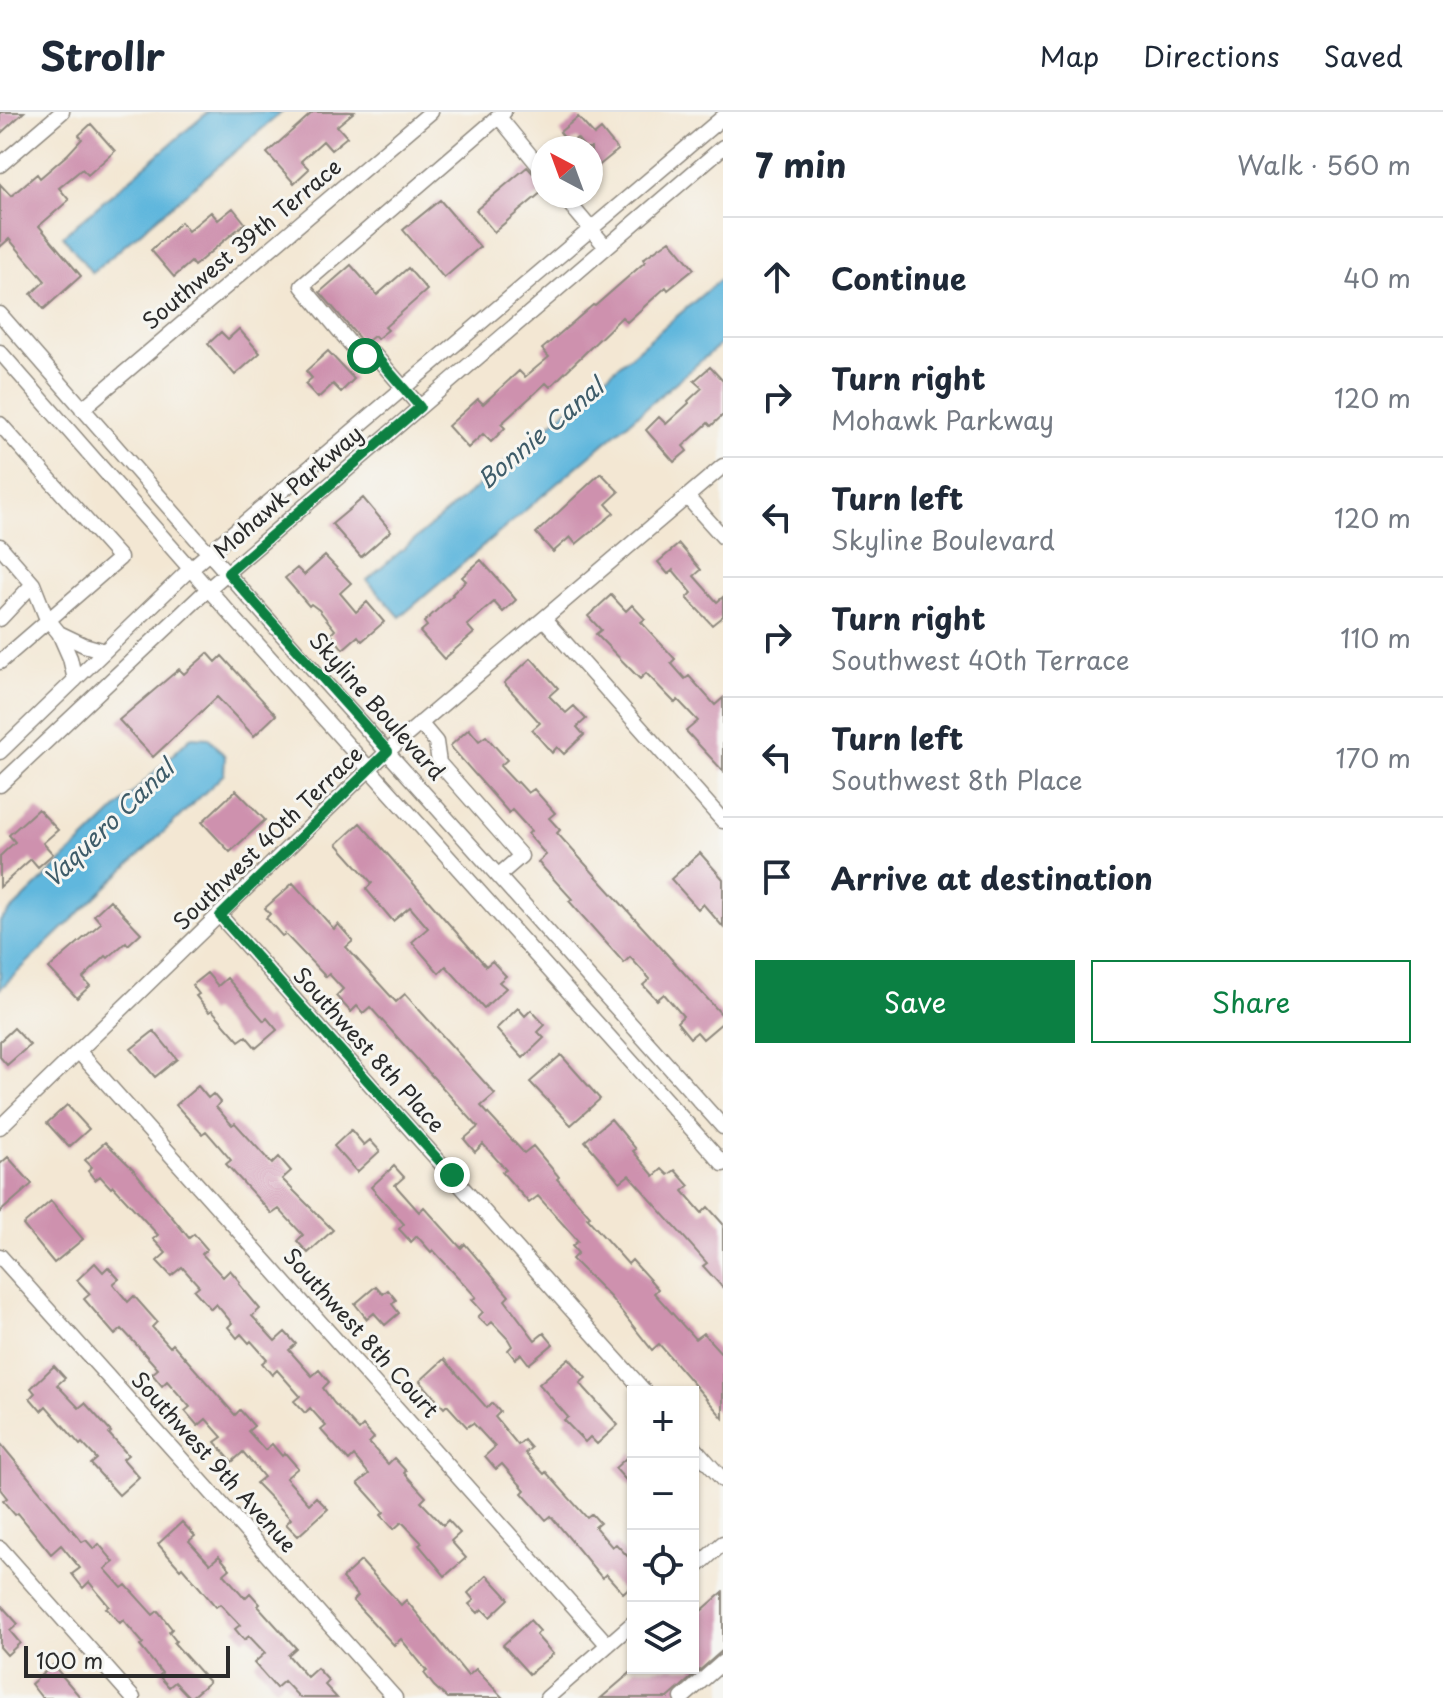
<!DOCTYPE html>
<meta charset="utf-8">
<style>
body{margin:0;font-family:"Playpen Sans",sans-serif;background:#f6f6f7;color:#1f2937}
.controls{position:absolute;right:24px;bottom:24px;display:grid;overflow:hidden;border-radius:0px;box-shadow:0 2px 6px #0004}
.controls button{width:72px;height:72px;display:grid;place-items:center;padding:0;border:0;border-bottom:2px solid #e0e1e3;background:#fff;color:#1f2937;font:40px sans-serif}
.compass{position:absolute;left:531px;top:24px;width:72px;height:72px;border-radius:50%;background:#fff;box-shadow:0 2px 6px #0004;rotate:319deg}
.scale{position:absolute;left:24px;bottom:20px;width:206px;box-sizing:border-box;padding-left:8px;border:4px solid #2b2b2b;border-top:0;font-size:22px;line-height:28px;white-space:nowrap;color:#2b2b2b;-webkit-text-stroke:6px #f6f6f2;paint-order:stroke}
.stop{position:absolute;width:24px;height:24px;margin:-18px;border:6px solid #0b8043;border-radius:50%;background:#fff}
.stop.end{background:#0b8043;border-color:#fff;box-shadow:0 2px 8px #0008}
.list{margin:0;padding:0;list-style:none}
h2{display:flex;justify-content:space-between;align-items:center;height:104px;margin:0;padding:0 32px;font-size:34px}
h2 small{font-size:26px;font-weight:400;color:#747a83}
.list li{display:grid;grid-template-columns:52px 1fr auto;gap:24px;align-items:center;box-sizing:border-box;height:120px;padding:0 32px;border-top:2px solid #e0e1e3}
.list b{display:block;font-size:30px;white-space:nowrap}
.list p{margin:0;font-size:26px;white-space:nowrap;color:#747a83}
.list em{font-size:26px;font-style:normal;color:#747a83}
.actions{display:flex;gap:16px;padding:24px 32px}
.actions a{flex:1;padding:18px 0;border:2px solid #0b8043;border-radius:0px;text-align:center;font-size:28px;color:#0b8043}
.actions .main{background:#0b8043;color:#fff}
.icon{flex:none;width:44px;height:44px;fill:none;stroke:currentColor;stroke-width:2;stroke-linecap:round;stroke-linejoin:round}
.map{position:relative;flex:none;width:723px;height:1586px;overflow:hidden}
header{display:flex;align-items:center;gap:48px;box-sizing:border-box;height:112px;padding:0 40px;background:#fff;border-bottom:2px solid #e0e1e3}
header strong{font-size:38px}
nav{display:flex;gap:44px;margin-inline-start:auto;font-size:28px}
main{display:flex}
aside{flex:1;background:#fff}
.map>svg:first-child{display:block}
.water{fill:#60b7dd;stroke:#467184;stroke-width:2}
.building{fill:#ce91ae}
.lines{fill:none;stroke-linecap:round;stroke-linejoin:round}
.minor-casing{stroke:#8f897f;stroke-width:17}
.minor{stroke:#fff;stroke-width:14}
.route{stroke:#0b8043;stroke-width:10}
.labels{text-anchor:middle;stroke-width:6;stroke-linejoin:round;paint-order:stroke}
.street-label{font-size:22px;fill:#2b2b2b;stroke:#f6f6f2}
.water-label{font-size:24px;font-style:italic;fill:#3e5c69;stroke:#f6f6f2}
</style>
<header>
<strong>Strollr</strong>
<nav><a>Map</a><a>Directions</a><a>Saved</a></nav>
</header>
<main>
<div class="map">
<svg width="723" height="1586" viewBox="0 0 723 1586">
<rect width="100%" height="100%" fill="#f6f6f2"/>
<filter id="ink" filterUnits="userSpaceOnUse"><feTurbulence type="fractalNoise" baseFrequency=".0125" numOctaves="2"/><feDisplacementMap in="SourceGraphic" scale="16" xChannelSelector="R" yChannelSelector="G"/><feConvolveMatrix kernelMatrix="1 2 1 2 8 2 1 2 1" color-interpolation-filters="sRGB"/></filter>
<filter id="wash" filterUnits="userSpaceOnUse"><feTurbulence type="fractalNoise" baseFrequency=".006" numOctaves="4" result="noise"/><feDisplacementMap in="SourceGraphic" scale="32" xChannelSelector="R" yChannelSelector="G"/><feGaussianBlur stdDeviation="1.8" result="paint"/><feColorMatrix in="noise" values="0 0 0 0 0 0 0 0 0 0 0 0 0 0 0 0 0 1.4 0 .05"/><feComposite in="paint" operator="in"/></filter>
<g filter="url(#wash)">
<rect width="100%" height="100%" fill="#f3e7d3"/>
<path class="water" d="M208,0H282L92,161L63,124Z
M723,165V230L400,505L367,468Z
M191,625L209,626L225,644L224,662L0,877V809Z"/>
<g id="blocks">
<path class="building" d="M0,0H24L0,22Z
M313,0H354L337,14L347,25L331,38L323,29L301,49L309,57L294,71L267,41Z
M578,5L594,23L601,17L618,38L591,60V36H585L577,26L569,32L560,20Z
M91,12L115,39L88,63L82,57L59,76L69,88L39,114L81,164L44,197L31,182L45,169L9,127L0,135V72L11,84L37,62L40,66L68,42L82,27L79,23Z
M527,55L543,72V79L494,120L476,98Z
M440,88L480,135L444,166L403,118Z
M233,96L245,111L194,154L191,150L174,165L151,138L181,110L188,119L211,100L218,108Z
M670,128L694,157L668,178L666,175L627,210L622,205L550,275L546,271L501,312L505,316L491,330L483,322L468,336L448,314L478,287L483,292L519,259L525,265L549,245L542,237L593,193L595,194L645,150L643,147Z
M351,153L377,183L408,156L427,178L385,215L388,218L377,227L374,224L364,232L320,180Z
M239,217L260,241L235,263L208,232L221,220L228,227Z
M328,239L354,267L341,280L333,272L318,286L305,272L312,266L306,259Z
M710,255L723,269V303L711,314L708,311L683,334L687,339L674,350L646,318L659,305L666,312L689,291L688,289L702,276L694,269Z
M601,361L619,380L606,392L614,401L576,432L570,425L553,440L536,421Z
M363,386L391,419L361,445L332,412Z
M679,432L701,458L694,464L717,490L723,485V504L712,513L687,486L692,481L673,458L668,462L658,450Z
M325,444L351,471L340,481L356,500L367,490L384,510L362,529L358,524L343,537L331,522L335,518L319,498L311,492L309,494L285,466L297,456L304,463Z
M481,448L516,488L503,500L494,490L467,513L474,521L444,547L420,520L427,514L424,510L453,483L452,482L466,469L462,465Z
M611,483L626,499L632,493L645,507L641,510L675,547L671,551L685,567L689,564L715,593L723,586V659L686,619L698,609L678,588L675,591L646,561L640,567L596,522L601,518L588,504Z
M208,541L216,550L222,544L276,603L254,624L217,585L153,645L119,608L179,557L184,562Z
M531,546L558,576L549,584L566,601L574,594L586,607L577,615L584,623L564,642L557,635L552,641L532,618L540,611L504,571Z
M469,617L479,629L486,624L507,648L500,654L516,671L518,670L528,681L534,677L555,701L549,706L560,718L557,721L723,904V910L703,927L697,920L690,926L677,910L683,904L664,882L657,888L643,873L650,867L630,845L624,851L569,789L572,787L538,750L546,743L528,722L531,719L512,698L509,701L450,634Z
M236,678L265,708L230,740L202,710Z
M38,697L58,718L43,731L53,742L38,755L31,747L0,775V744L15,730L9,723Z
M360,711L486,854L492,849L506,864L499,870L506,876L484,896L446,854L439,861L412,830L428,816L410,795L393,809L366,777L372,771L337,732Z
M700,741L723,767V815L703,792L698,797L671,767Z
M293,771L334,817L338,812L353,829L346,835L396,890L405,882L495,982L481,994L524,1041L533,1034L559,1065L557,1067L590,1104L587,1106L628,1152L632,1148L658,1177L654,1181L695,1227L703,1221L723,1243V1306L659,1232L652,1238L610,1185L572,1147L578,1141L572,1134L578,1129L538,1084L529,1091L502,1060L506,1058L483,1032L475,1040L464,1027L478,1015L370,895L363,901L357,894L351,900L336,884L343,877L329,862L326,865L285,822L282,824L266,806L270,802L265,796Z
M110,788L141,821L128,833L126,830L108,846L106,844L83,866L90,874L77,886L49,856L101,811L94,803Z
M207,861L218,874L227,866L264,909L267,906L277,918L256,936L246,924L239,929L212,898L209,900L196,884L199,882L192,873Z
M518,896L525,904L531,898L545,913L538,920L544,926L523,946L496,917Z
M14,916L30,933L7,953L0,945V929Z
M154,919L177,947L155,965L131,937Z
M561,943L600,987L571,1013L530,970Z
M198,974L208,986L213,982L220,990L216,995L232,1013L235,1011L272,1052L279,1045L291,1059L282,1067L333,1118L308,1141L297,1129L303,1123L279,1097L272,1102L226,1052L231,1048L206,1019L202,1022L176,993Z
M67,993L89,1017L69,1035L47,1011Z
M611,1007L636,1037L633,1039L654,1064L662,1057L668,1063L675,1058L689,1074L683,1079L695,1093L702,1101L708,1095L723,1112V1176L703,1154L707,1151L629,1063L620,1070L585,1029Z
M351,1018L364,1033L370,1028L380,1039L357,1060L334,1034Z
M105,1030L133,1057L189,1126L194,1122L207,1137L202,1142L223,1165L230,1158L240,1170L239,1172L260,1197L252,1204L275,1229L285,1220L296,1232L289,1238L312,1264L319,1258L329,1270L323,1276L334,1291L359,1318L363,1314L374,1326L369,1331L388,1352L394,1346L406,1359L404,1361L426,1385L421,1390L443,1413L448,1408L460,1421L451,1429L466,1446L445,1464L419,1433L422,1431L402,1410L394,1417L381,1403L384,1400L358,1371L369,1362L354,1344L349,1349L321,1318L326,1314L310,1296L305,1301L294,1289L300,1284L277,1258L272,1263L262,1251L267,1247L251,1229L249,1231L241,1222L237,1226L228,1215L232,1211L216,1192L211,1197L194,1178L199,1174L182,1155L171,1164L157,1149L166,1141L153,1127L158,1123L113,1074L111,1076L100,1064L95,1068L88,1059L92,1055L85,1048Z
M8,1045L32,1072L0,1100V1052Z
M394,1054L404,1065L395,1073L419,1100L424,1095L461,1136L465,1132L509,1184L505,1188L535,1228L544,1221L553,1232L529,1252L521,1242L515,1247L508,1238L512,1234L508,1227L492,1210L487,1214L478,1205L483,1200L472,1188L476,1185L433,1138L431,1140L417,1124L411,1130L399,1117L404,1112L371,1075Z
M51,1089L83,1127L54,1151L23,1113Z
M95,1151L103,1160L108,1155L119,1167L113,1172L128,1190L134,1184L157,1210L152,1215L170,1235L173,1232L235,1303L240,1298L254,1314L248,1319L265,1338L272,1332L282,1344L285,1341L298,1356L286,1366L309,1392L316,1385L328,1397L298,1424L286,1412L291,1407L256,1371L264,1365L243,1340L232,1350L215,1330L222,1325L206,1307L198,1314L185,1299L190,1295L167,1269L162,1274L152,1262L158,1257L135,1231L122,1217L115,1223L84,1187L90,1182L77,1168Z
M376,1174L383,1182L388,1178L396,1188L392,1192L399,1201L385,1213L374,1201L367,1207L355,1192Z
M569,1246L586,1266L580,1271L618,1313L597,1332L590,1325L585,1330L564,1308L568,1305L539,1272Z
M444,1247L487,1296L492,1291L500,1300L495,1305L518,1333L524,1328L531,1336L525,1341L544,1362L546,1360L587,1406L592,1402L600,1411L595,1415L612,1435L616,1432L633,1450V1472L623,1481L606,1462L602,1466L551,1404L546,1408L522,1381L525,1378L502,1352L496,1357L485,1344L495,1335L473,1311L467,1315L447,1293L444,1296L420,1269Z
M54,1254L65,1266L57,1273L79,1296L85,1291L111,1320L109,1322L128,1343L123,1347L139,1365L119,1383L91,1352L97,1347L82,1331L80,1333L46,1294L41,1299L30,1286L35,1281L31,1276Z
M0,1331L82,1430L86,1428L94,1437L99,1432L114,1450L105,1457L122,1476L126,1473L153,1503L158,1499L172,1517L169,1520L176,1529L174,1531L209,1570L190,1586L175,1570L169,1575L159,1564L162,1561L140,1534L143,1531L123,1508L120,1511L106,1496L109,1494L89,1470L83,1476L72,1462L80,1456L61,1433L51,1442L18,1401L15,1403L3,1389L7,1386L0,1377Z
M633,1340V1376L615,1356Z
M182,1410L195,1424L189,1429L210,1452L219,1444L230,1457L224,1462L245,1486L250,1481L260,1492L258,1494L296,1536L288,1543L307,1565L317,1556L329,1569L325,1573L337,1586H300L284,1569L276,1576L254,1551L265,1541L249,1524L244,1528L235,1517L240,1513L220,1492L216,1495L182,1455L180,1457L158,1432Z
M361,1449L401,1493L406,1488L468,1564L476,1557L503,1586H447L434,1574L424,1561L427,1559L401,1527L394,1533L353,1489L358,1484L342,1466Z
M487,1463L509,1487L490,1505L482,1497L478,1501L469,1492L474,1488L468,1481Z
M723,1480V1538L668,1586H601L636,1556H693V1506Z
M0,1492L18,1512L10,1519L20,1531L7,1543L0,1535Z
M530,1508L540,1519L536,1523L553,1542L529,1562L503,1533Z
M53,1553L81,1586H42L31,1572Z"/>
</g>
</g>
<g filter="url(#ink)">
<use href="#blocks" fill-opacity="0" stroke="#8f897f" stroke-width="2"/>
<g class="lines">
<g class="minor-casing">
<path id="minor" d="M499,5L543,59
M0,53L62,0
M563,84L606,135
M0,202L200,431L723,1015
M0,240L208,477L723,1052
M420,295L373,241L365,244L358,241L302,174L504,0
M82,297L431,0
M0,312L120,446L0,550
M687,385L723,425
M0,434L33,472L46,505L59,521
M0,507L33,472
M544,507L723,709
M75,568L70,546L59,521L84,533L105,539
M420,611L436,630L439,651L521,744L499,763
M0,640L190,457L723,5
M0,673L208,477L723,35
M220,804L645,1280
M79,940L608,1533
M0,1015L388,639L723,354
M0,1144L395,1586
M693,1334L723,1368
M0,1436L133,1586
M693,1458L723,1431
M547,1586L633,1511
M682,1586L723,1550"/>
</g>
<use href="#minor" class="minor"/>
</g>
</g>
<g class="lines" filter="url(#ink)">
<path class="route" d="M365,244L373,241L420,295L228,461L388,639L220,804L452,1063"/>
</g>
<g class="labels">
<g class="street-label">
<text transform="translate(242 132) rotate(-40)" y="8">Southwest 39th Terrace</text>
<text transform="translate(288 380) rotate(-41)" y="8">Mohawk Parkway</text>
<text transform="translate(377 594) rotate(48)" y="8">Skyline Boulevard</text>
<text transform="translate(268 726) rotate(-44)" y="8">Southwest 40th Terrace</text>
<text transform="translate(369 938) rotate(48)" y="8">Southwest 8th Place</text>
<text transform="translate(361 1221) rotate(48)" y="8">Southwest 8th Court</text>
<text transform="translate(214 1350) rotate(48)" y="8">Southwest 9th Avenue</text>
</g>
<g class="water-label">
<text transform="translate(541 322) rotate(-40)" y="8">Bonnie Canal</text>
<text transform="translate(109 712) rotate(-44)" y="8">Vaquero Canal</text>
</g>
</g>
</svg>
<div class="controls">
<button>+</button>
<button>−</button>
<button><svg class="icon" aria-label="locate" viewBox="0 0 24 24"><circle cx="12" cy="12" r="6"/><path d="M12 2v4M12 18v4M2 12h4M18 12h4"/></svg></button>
<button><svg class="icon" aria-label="layers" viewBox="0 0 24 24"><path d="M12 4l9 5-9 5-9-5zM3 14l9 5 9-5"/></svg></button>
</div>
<svg class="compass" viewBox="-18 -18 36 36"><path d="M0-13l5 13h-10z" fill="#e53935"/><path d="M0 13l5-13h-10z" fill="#747a83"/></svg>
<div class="scale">100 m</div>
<div class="stop" style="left:365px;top:244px"></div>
<div class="stop end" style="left:452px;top:1063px"></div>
</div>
<aside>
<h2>7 min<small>Walk · 560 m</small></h2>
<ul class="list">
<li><svg class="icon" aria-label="ahead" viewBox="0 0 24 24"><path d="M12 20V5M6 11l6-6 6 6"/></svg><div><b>Continue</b></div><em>40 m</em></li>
<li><svg class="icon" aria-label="right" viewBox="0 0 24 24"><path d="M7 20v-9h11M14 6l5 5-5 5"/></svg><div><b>Turn right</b><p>Mohawk Parkway</p></div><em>120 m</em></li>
<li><svg class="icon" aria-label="left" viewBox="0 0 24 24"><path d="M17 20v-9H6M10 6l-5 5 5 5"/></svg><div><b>Turn left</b><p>Skyline Boulevard</p></div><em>120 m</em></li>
<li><svg class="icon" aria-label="right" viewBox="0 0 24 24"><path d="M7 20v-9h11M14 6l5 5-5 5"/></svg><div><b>Turn right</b><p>Southwest 40th Terrace</p></div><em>110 m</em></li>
<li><svg class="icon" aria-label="left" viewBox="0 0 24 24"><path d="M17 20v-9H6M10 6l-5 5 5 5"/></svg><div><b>Turn left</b><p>Southwest 8th Place</p></div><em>170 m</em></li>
<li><svg class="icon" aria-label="arrive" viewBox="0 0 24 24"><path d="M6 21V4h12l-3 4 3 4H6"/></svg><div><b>Arrive at destination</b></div></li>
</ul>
<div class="actions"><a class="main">Save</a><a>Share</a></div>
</aside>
</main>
